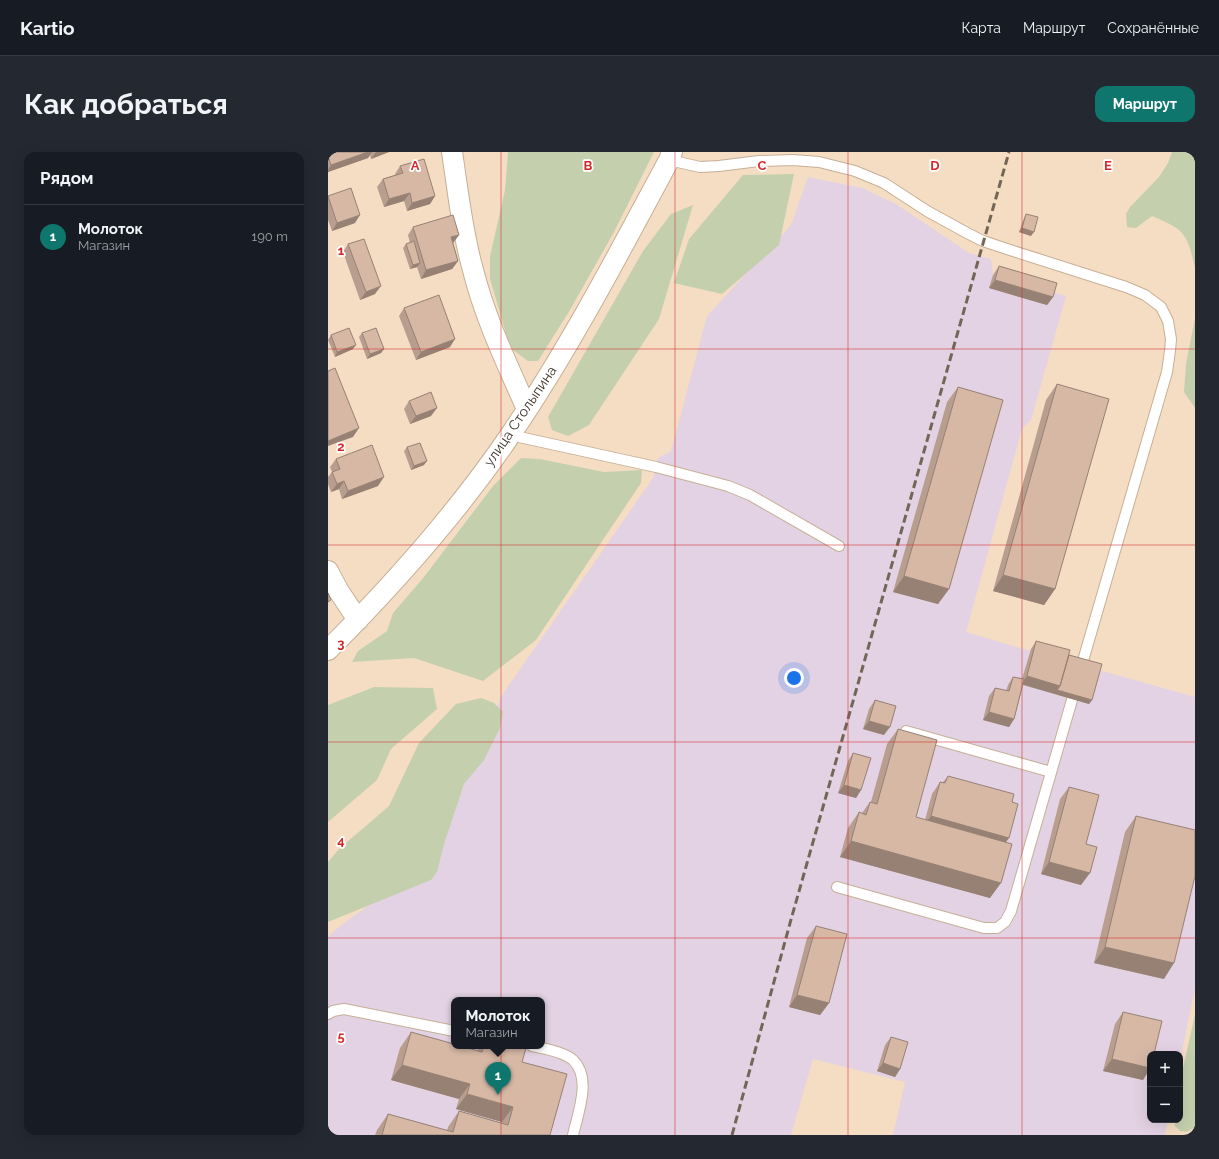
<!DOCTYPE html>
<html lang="ru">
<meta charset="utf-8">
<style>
body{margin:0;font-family:Raleway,sans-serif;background:#242831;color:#f1f3f6}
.controls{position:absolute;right:12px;bottom:12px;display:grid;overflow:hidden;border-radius:8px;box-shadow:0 4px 16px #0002}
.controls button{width:36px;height:36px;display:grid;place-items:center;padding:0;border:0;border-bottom:1px solid #363941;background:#171b24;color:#f1f3f6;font:20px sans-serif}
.you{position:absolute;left:466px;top:526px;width:14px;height:14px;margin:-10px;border:3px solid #fff;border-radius:50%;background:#1a73e8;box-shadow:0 0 0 6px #1a73e833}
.badge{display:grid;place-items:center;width:26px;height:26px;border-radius:50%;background:#0f766e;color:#fff;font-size:13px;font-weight:700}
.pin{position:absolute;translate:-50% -33px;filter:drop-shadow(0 1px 2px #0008)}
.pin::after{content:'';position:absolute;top:21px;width:14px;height:12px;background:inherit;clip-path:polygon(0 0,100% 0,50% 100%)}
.popup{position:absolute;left:123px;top:845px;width:94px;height:52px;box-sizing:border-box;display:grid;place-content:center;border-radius:8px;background:#171b24;filter:drop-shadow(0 1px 3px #0005);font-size:13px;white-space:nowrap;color:#9ea1a6}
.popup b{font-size:15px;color:#f1f3f6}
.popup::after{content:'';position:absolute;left:50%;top:100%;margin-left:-8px;border:8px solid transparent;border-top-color:#171b24}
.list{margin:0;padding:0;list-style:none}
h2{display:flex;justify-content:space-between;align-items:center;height:52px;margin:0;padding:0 16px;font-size:17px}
h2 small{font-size:13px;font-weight:400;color:#9ea1a6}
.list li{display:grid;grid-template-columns:26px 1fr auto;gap:12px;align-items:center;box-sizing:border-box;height:64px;padding:0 16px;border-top:1px solid #363941}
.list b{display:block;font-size:15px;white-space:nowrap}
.list p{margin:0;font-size:13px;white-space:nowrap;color:#9ea1a6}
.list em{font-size:13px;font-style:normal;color:#9ea1a6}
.map{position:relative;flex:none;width:867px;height:983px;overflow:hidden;border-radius:12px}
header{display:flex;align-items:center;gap:24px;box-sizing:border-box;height:56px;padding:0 20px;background:#171b24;border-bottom:1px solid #363941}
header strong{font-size:19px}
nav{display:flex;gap:22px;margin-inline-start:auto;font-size:14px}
.intro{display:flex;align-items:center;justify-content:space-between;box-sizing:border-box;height:96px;padding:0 24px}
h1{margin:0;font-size:28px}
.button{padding:10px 18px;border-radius:12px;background:#0f766e;color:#fff;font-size:14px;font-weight:700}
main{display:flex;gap:24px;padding:0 24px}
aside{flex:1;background:#171b24;border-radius:12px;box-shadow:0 4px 16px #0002}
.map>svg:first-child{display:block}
.industrial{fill:#e3d2e3;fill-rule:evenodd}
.green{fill:#c4d0ad}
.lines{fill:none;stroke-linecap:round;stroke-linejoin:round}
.lane-casing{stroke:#c6af96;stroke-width:12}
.street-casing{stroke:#c6af96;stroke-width:22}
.lane{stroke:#fff;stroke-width:10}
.street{stroke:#fff;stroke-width:20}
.rail{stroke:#746657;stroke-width:3;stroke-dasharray:8 4;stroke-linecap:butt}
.wall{fill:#b89e8e}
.shaded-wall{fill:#968174}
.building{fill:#d6b8a5;stroke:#968174}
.grid{fill:none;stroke:#d62828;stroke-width:1;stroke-opacity:0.55}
.labels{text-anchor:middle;stroke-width:3.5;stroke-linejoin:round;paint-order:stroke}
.street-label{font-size:14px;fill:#3a3127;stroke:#fff}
.grid-label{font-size:13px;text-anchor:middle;font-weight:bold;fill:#d62828;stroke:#fff;stroke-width:3.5;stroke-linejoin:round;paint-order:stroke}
</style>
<header>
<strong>Kartio</strong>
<nav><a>Карта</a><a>Маршрут</a><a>Сохранённые</a></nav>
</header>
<div class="intro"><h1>Как добраться</h1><a class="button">Маршрут</a></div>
<main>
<aside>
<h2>Рядом<small></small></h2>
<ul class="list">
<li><span class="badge">1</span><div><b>Молоток</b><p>Магазин</p></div><em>190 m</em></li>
</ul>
</aside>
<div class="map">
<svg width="867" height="983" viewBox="0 0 867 983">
<rect width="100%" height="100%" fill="#f5ddc3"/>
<path class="industrial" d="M480,25L534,36L568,52L641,101L663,107L665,123L738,144L703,268L694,277L638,480L702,499L703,497L771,518L867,545V836L852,909V902H822V968H840L837,983H565L577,930L485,907L463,983H0V784L20,768L104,709L174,543L325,326L330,306L343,299L379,164L463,73ZM126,848H214V894H126Z"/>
<path class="green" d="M180,0H326L286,80L242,158L210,209H200L185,198L179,185L162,127V104L177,38Z
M844,0H867V116C864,104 861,87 852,79C844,72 833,68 824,64L808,76L799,75L798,62L802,55L831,25L840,11Z
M466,22L451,93L394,142L346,131L361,87L415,23Z
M365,53L331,167L261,273L240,284L224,278L220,265L315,99L343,62Z
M867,166V256L856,240L858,212Z
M193,306L212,307L276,320L314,318L313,331L208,488L155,529L86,506L24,510L30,499L59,479L65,461L96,425L165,334Z
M46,535L105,536L109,557L63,597L49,628L0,670V553Z
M153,546L166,551L175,560L172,576L156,608L136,632L116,692L109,720L103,728L0,770V710L11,697L61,654L91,591L128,552Z
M867,862V975L859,980L852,979L847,974L846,968H852V930Z"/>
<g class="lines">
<g class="lane-casing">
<path id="lane" d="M341,8L372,15L391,14L431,9L465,8L491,10L527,19L556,31L599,59L639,81L655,89L682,98L798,135L817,143L833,155L840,169L843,187L842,199L839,220L752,519
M182,283L328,315L400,334L422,343L511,394
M578,579L723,620
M509,735L656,776H669L677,770L683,759L748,534
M0,862L5,859L16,857L126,879
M204,894C215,896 237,901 245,908C264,926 250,961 245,983"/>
</g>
<g class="street-casing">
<path id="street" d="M124,0C130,39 134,79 145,118C157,166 179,212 199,257
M0,419L10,438L30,468
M0,498C66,432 130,360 183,282C242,195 291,101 341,8L344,0"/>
</g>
<use href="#lane" class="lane"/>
<use href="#street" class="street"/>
<path class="rail" d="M404,983L464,764L681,0"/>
</g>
<path class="wall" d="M0,0H61L43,7L42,3L40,6L0,20Z
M72,14L107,44L102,52L79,59L76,49L56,55L49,35L55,27L67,23V22Z
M0,44L27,71L4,79L0,68Z
M698,62L703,84L691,80L696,66Z
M85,75L131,83L125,91L130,109L124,117L93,127L89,115L82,117L75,96L78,92L82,91L80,83Z
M20,92L47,142L32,148L15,100Z
M671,114L725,145L719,153L661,136L665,123Z
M76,156L122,195L88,208L71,164Z
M34,181L56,197L53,201L39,207L31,185Z
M3,183L25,197L7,205L0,188Z
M729,232L727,437L716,453L665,439L718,248Z
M630,235L621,437L610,452L565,440L619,250Z
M81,249L103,264L82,272L76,257Z
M79,295L96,313L83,318L76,299Z
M8,307L50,334L14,347L11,337L3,340L0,332V325L4,320L2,315Z
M708,489L741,503L764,548L761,552L695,533L686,567L681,575L655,568L661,544L667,536L678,539L680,533L685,525L694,527L703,497Z
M547,548L556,583L535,577L541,557Z
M570,577L588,665L597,668L604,642L612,630H615L620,624L684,650L678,690L662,746L512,705L520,676L531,660L534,661L542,650H543L559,592Z
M525,601L533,638L528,646L510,641L520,609Z
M741,635L758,692L753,733L713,722L732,647Z
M808,664L836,827L766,811L797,680Z
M488,774L501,851L492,863L461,855L479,786Z
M795,860L815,928L775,919L787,872Z
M83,880L149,899L152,894H192L194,910L222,983H47L49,978L60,962L119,979L120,975L131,959L174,971V970L128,957L131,947L63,928L72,896Z
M563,885L572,917L567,925L549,919L557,893Z"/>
<path class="shaded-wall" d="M40,0H44L40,6L0,20V18L3,13Z
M48,0H61L43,7Z
M82,41L76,49L56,55L61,47Z
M107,44L102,52L79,59L84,51Z
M32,63L27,71L4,79L9,71Z
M694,76L706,80L703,84L691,80Z
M131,83L125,91L117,93L123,85Z
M130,109L124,117L93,127L98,118Z
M92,111L89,115L82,117L85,113Z
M667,128L725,145L719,153L661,136Z
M53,134L47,142L32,148L38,140Z
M127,187L122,195L88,208L93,200Z
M28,193L25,197L7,205L9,200Z
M56,197L53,201L39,207L42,202Z
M109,256L103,264L82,272L88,264Z
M31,276L25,285L0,294V289Z
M99,309L96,313L83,318L86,314Z
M56,325L50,334L14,347L20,339Z
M16,329L11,337L3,340L9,332Z
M675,423L727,437L716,453L665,439Z
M576,424L621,437L610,452L565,440Z
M699,524L732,534L764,548L761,552L693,532Z
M661,560L686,567L681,575L655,568Z
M541,569L562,575L556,583L535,577Z
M516,633L533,638L528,646L510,641Z
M603,664L681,686L673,697L594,676Z
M523,689L673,731L662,746L512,705Z
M721,710L762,721L753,733L713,722Z
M777,795L846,811L836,827L766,811Z
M469,843L501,851L492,863L461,855Z
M784,907L822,916V917L815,928L775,919Z
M555,911L572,917L567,925L549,919Z
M74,913L142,932L131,947L63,928Z
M139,942L185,955L174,970L128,957Z"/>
<path class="building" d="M0,0H40L3,13L0,5Z
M96,7L107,44L84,51L82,41L61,47L55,27L75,21L72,14Z
M23,36L32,63L9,71L0,44Z
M698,62L710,65L706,80L694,76Z
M125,63L131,83L123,85L130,109L98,118L85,75Z
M36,87L53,134L38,140L20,92Z
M86,89L92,111L85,113L78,92Z
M671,114L729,131L725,145L667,128Z
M111,143L127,187L93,200L76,156Z
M21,176L28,193L9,200L3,183Z
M48,176L56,197L42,202L34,181Z
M7,216L31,276L0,289V219Z
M729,232L781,247L727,437L675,423Z
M630,235L675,248L621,437L576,424Z
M103,240L109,256L88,264L81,249Z
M92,291L99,309L86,314L79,295Z
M44,293L56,325L20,339L16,329L9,332L4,320L12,317L8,307Z
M0,441L3,448L0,450Z
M708,489L742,498L732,534L699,524Z
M741,503L774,512L764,548L729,538L732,534Z
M685,525L696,527L686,567L661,560L667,536L681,539Z
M547,548L568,554L562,575L541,569Z
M570,577L609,588L588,665L684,692L673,731L523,689L531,660L538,663L542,650L549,652Z
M525,601L543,606L533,638L516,633Z
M620,624L686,642L684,650L690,652L681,686L603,664L612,630L617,631Z
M741,635L771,643L758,692L769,695L762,721L721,710Z
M808,664L867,678V724L846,811L777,795Z
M488,774L519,782L501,851L469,843Z
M795,860L834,869L826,902H822V916L784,907Z
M83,880L126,892V894H133L154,900L156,894H192L198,896L194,910L239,922L222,983H54L60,962L125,980L131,959L180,973L185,955L139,942L142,932L74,913Z
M563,885L580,890L572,917L555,911Z"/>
<path class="grid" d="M173,0V983M347,0V983M520,0V983M694,0V983M0,197H867M0,393H867M0,590H867M0,786H867"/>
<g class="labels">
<g class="street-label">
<text transform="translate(192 264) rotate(-56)" y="5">улица Столыпина</text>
</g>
</g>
<g class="grid-label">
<text x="87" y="18">A</text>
<text x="260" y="18">B</text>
<text x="434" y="18">C</text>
<text x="607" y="18">D</text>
<text x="780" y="18">E</text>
<text x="13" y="103">1</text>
<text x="13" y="299">2</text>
<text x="13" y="496">3</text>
<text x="13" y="693">4</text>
<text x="13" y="889">5</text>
</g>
</svg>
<div class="controls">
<button>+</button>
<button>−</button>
</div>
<div class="you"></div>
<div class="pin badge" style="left:170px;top:943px">1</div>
<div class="popup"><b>Молоток</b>Магазин</div>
</div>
</main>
